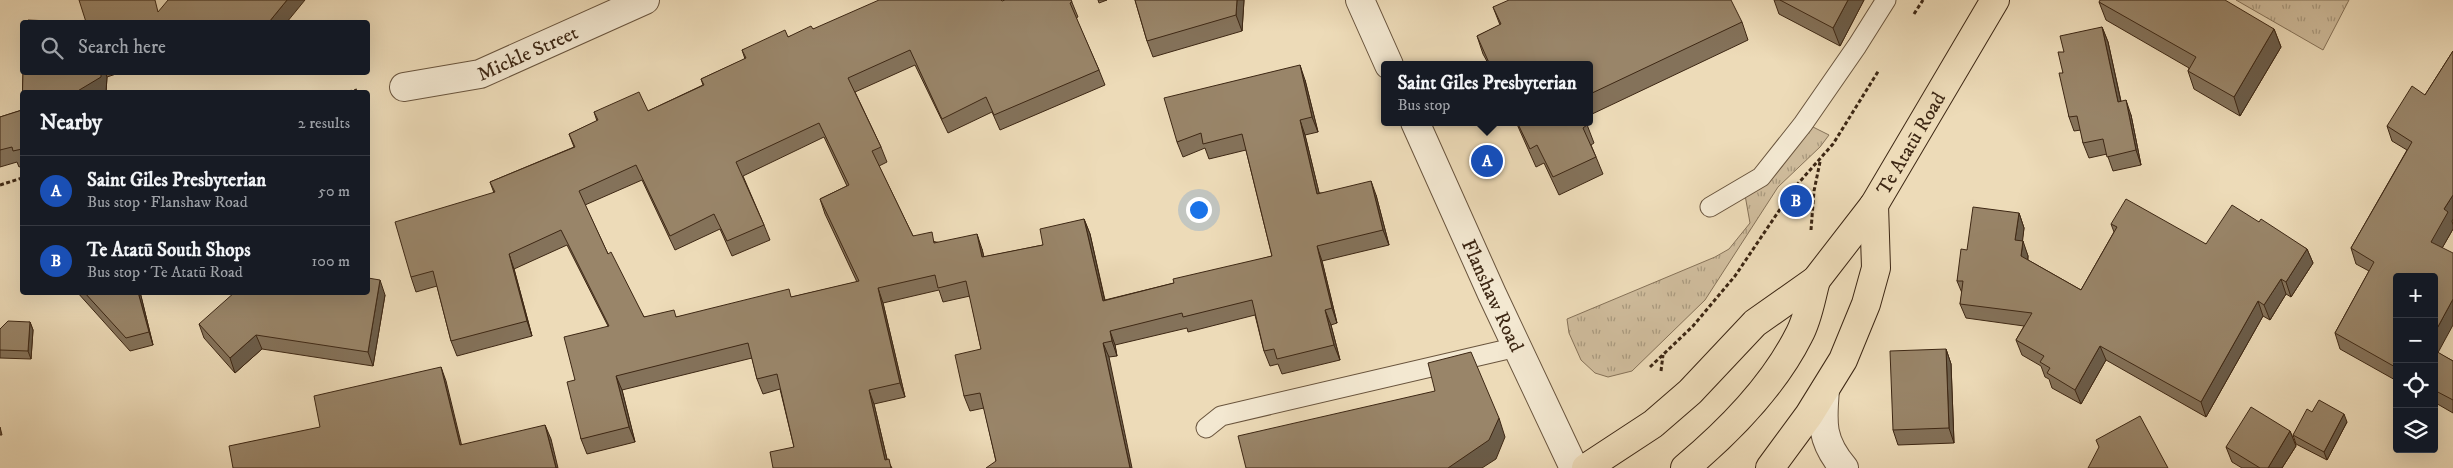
<!DOCTYPE html>
<meta charset="utf-8">
<style>
body{margin:0;font-family:"IM FELL DW Pica",serif;background:#20242c;color:#f1f3f6}
.controls{position:absolute;right:15px;bottom:15px;display:grid;overflow:hidden;border-radius:5px;box-shadow:0 5px 20px #0002}
.controls button{width:45px;height:45px;display:grid;place-items:center;padding:0;border:0;border-bottom:1px solid #363941;background:#171b24;color:#f1f3f6;font:25px sans-serif}
.you{position:absolute;left:1198px;top:209px;width:18px;height:18px;margin:-12px;border:4px solid #fff;border-radius:50%;background:#1a73e8;box-shadow:0 0 0 8px #1a73e833}
.badge{display:grid;place-items:center;width:32px;height:32px;border-radius:50%;background:#b45309;color:#fff;font-size:16px;font-weight:700}
.pin{position:absolute;translate:-50% -50%;border:2px solid #fff;box-shadow:0 1px 5px #0006}
.popup{position:absolute;left:1381px;top:61px;width:212px;height:65px;box-sizing:border-box;display:grid;place-content:center;border-radius:5px;background:#171b24;filter:drop-shadow(0 1px 4px #0005);font-size:16px;white-space:nowrap;color:#9ea1a6}
.popup b{font-size:19px;color:#f1f3f6}
.popup::after{content:'';position:absolute;left:50%;top:100%;margin-left:-10px;border:10px solid transparent;border-top-color:#171b24}
.list{margin:0;padding:0;list-style:none}
h2{display:flex;justify-content:space-between;align-items:center;height:65px;margin:0;padding:0 20px;font-size:21px}
h2 small{font-size:16px;font-weight:400;color:#9ea1a6}
.list li{display:grid;grid-template-columns:32px 1fr auto;gap:15px;align-items:center;box-sizing:border-box;height:70px;padding:0 20px;border-top:1px solid #363941}
.list b{display:block;font-size:19px;white-space:nowrap}
.list p{margin:0;font-size:16px;white-space:nowrap;color:#9ea1a6}
.list em{font-size:16px;font-style:normal;color:#9ea1a6}
.icon{flex:none;width:28px;height:28px;fill:none;stroke:currentColor;stroke-width:2;stroke-linecap:round;stroke-linejoin:round}
.map{position:relative;flex:none;width:2453px;height:468px;overflow:hidden}
.search{position:absolute;background:#171b24;box-shadow:0 5px 20px #0002;left:20px;top:20px;width:350px;height:55px;display:flex;align-items:center;gap:12px;box-sizing:border-box;padding:0 18px;border-radius:5px;color:#9ea1a6;font-size:19px}
.panel{position:absolute;background:#171b24;box-shadow:0 5px 20px #0002;left:20px;top:90px;width:350px;height:205px;border-radius:5px}
.map>svg:first-child{display:block}
.grass{fill:url(#grass-tufts);stroke:#867258}
.lines{fill:none;stroke-linecap:round;stroke-linejoin:round}
.service-casing{stroke:#69543d;stroke-width:21}
.minor-casing{stroke:#69543d;stroke-width:30}
.tertiary-casing{stroke:#69543d;stroke-width:30}
.primary-casing{stroke:#3d2714;stroke-width:30}
.path{stroke:#3d2714;stroke-width:3;stroke-dasharray:4 2.5;stroke-linecap:butt}
.service{stroke:#f3e8d1;stroke-width:19}
.minor{stroke:#f3e8d1;stroke-width:28}
.tertiary{stroke:#f3e8d1;stroke-width:28}
.primary{stroke:#eddbb8;stroke-width:28}
.wall{fill:#84725a;stroke:#3d2714;fill-rule:evenodd}
.shaded-wall{fill:#6b5d4a;stroke:#3d2714}
.building{fill:#998569;stroke:#3d2714;fill-rule:evenodd}
.labels{text-anchor:middle;stroke-width:4;stroke-linejoin:round;paint-order:stroke}
.street-label{font-size:20px;fill:#3d2714;stroke:#f3e8d1}
</style>
<div class="map">
<svg width="2453" height="468" viewBox="0 0 2453 468">
<defs>
<pattern id="grass-tufts" width="24" height="20" patternUnits="userSpaceOnUse" patternTransform="scale(1.25)"><rect width="24" height="20" fill="#cfbc9c"/><path d="M3 7l-1-3M5 7V3M7 7l1-3M15 17l-1-3M17 17v-4M19 17l1-3" fill="none" stroke="#a9997e"/></pattern>
</defs>
<rect width="100%" height="100%" fill="#eddbb8"/>
<filter id="stains"><feTurbulence type="fractalNoise" baseFrequency=".004" numOctaves="4"/><feColorMatrix values="0 0 0 0 .2 0 0 0 0 .09 0 0 0 0 .02 0 0 0 .5 -.17"/></filter>
<radialGradient id="worn" r=".72"><stop offset=".6" stop-color="#630" stop-opacity="0"/><stop offset="1" stop-color="#630" stop-opacity=".3"/></radialGradient>
<path class="grass" d="M2236,0H2349L2323,50Z
M1811,126L1829,135L1820,147L1778,187L1705,300L1632,371L1608,377L1595,373L1581,360L1569,333L1567,319L1715,257L1729,249L1750,223L1745,195L1780,169Z"/>
<g class="lines">
<g class="service-casing">
<path id="service" d="M1710,207L1761,177L1803,124L1857,46L1886,0
M1206,428L1221,416L1517,347"/>
</g>
<g class="minor-casing">
<g id="minor">
<path id="s1" d="M404,87L480,74L645,0"/>
<path d="M1825,390C1822,423 1821,441 1844,468"/>
</g>
</g>
<g class="tertiary-casing">
<g id="tertiary">
<path d="M1360,0L1389,65"/>
<path id="s2" d="M1415,122L1492,294L1574,468"/>
</g>
</g>
<g class="primary-casing">
<g id="primary">
<path id="s3" d="M1586,468L1653,424L1690,392L1755,323L1816,280L1874,205L1995,0"/>
<path d="M1685,468C1728,432 1773,387 1799,335C1808,319 1811,298 1816,280"/>
<path d="M1770,468L1809,415L1843,360L1866,304L1876,268L1874,205"/>
</g>
</g>
<path class="path" d="M1914,14L1923,0
M348,92L357,90
M0,185L22,178
M1811,230L1814,191L1820,162
M1650,367L1693,326L1735,276L1795,187L1833,144L1879,70
M1661,371L1663,355"/>
<use href="#service" class="service"/>
<use href="#minor" class="minor"/>
<use href="#tertiary" class="tertiary"/>
<use href="#primary" class="primary"/>
</g>
<path class="wall" d="M1071,0L1078,17L1076,18L1099,70L1105,85L1000,130L992,112L948,133L915,65L855,92L881,147L887,162L879,166L913,236L936,242L982,249L984,257L1043,245L1084,219L1090,234L1105,300L1174,283L1272,256L1246,150L1209,159L1205,148L1183,157L1177,142L1305,80L1318,132L1305,135L1319,193L1376,195L1389,245L1322,261L1337,323L1331,325L1340,360L1282,374L1278,364L1270,366L1264,351L1255,315L1188,332L1187,328L1115,345L1117,356L1109,357L996,461L984,408L970,411L964,396L981,349L970,296L943,302L939,290L883,303L905,397L874,404L887,459L892,468L794,447L780,389L763,394L757,379L752,358L622,390L635,442L587,454L581,439L575,380L608,326L567,245L514,269L532,336L457,356L451,341L437,286L416,292L411,277L494,193L490,182L574,147L569,134L597,121L594,112L648,111L703,85L701,79L745,59L742,50L788,37L813,29L1002,1ZM824,137L847,186L820,199L825,214L857,282L792,297L677,317H644L608,254L585,205L642,180L675,250L720,229L732,256L770,240L764,225L743,176Z
M1098,0H1107L1099,3Z
M1135,0H1244L1242,31L1153,57L1147,41Z
M1774,0H1864L1840,46L1779,14Z
M2099,2L2274,29L2281,47L2240,116L2194,89L2188,71L2189,68L2106,20Z
M1493,7L1742,22L1748,40L1590,115V65H1489L1483,54L1477,36L1500,25Z
M2102,27L2108,42L2121,101L2131,115L2141,165L2113,171L2107,154L2089,158L2083,143L2081,130L2074,131L2069,117L2063,73L2064,52Z
M2453,51V219L2452,221L2453,225V229L2442,248L2438,353L2453,361V413L2434,402V277H2397V381L2340,349L2335,333L2369,271L2356,264L2351,248L2407,150L2392,141L2387,126L2425,95Z
M23,72H122L107,77L106,92H22V166L19,167L17,162L0,167V117L22,110Z
M1516,122H1586L1594,143L1591,145L1596,157L1603,174L1559,195L1544,163L1536,167Z
M2019,213L2024,228L2022,241L2028,256V260L2081,290L2114,232L2111,224L2206,244L2259,222L2307,249L2313,263L2291,297L2286,294L2270,320L2263,316L2206,417L2106,360L2081,404L2052,388L2049,379L2045,377L2041,366L2022,355L2016,340L2024,326L1966,318L1960,304L1962,293L1957,281L1967,250Z
M77,292H140L153,345L130,351Z
M385,295L373,366L262,349L235,373L204,338L199,324Z
M30,322L33,330L31,359L0,358V329Z
M1946,349L1951,364L1954,443L1898,445L1893,430Z
M2312,412L2347,422L2327,460L2296,444L2293,435Z
M0,427L2,435H0Z
M2290,431L2296,446L2282,468H2242L2232,462L2226,447Z"/>
<path class="shaded-wall" d="M287,0H305L287,22H269Z
M1237,0H1244L1242,31L1236,15Z
M1848,0H1864L1840,46L1833,28Z
M2102,27L2108,42L2124,116L2118,102Z
M2274,29L2281,47L2240,116L2234,97Z
M1300,65L1305,80L1318,132L1312,117Z
M101,72H105L107,77L106,92H76Z
M2126,100L2131,115L2141,165L2136,150Z
M1300,120L1305,135L1323,209L1317,194Z
M1371,181L1376,195L1389,245L1383,230Z
M2453,195V219L2452,221L2453,225V229L2437,257L2431,242L2444,209Z
M2019,213L2024,228L2021,255L2015,240Z
M1084,219L1090,234L1108,316L1103,301Z
M977,234L982,249L987,272L982,257Z
M2023,241L2028,256L2026,271L2021,256Z
M1317,246L1322,261L1337,323L1332,308Z
M2307,249L2313,263L2291,297L2286,282Z
M509,254L514,269L532,336L527,321Z
M2281,279L2286,294L2270,320L2264,305Z
M380,280L385,295L373,366L368,352Z
M878,288L883,303L905,397L900,383Z
M138,292H140L153,345L149,332Z
M2453,299V325L2434,360V334Z
M2258,301L2263,316L2206,417L2201,402Z
M1325,310L1331,325L1340,360L1334,345Z
M30,322L33,330L31,359L28,351Z
M1110,331L1115,345L1117,356L1112,341Z
M256,335L262,349L235,373L230,358Z
M1103,343L1109,357L1132,468H1130Z
M2100,346L2106,360L2081,404L2075,390Z
M1946,349L1951,364L1954,443L1949,428Z
M441,367L446,381L465,459L460,445Z
M616,376L622,390L635,442L629,427Z
M869,390L874,404L889,468L885,460Z
M2344,414L2347,422L2327,460L2324,452Z
M1499,418L1505,437L1496,459L1482,468H1448Z
M545,425L551,439L558,468H556Z
M2290,431L2296,446L2282,468H2268Z"/>
<path class="building" d="M79,0H155L158,12L168,0H287L269,22H86Z
M879,0H1001L1002,1L1005,0H1071L1072,2L1070,3L1099,70L994,115L986,97L942,119L910,50L848,78L881,147L872,151L913,236L932,232L934,243L977,234L982,257L1043,245L1040,229L1084,219L1103,301L1174,283L1173,279L1272,256L1242,134L1203,144L1201,133L1177,142L1164,98L1300,65L1312,117L1300,120L1317,194L1371,181L1383,230L1317,246L1332,308L1325,310L1334,345L1277,359L1274,349L1264,351L1252,300L1183,317L1182,313L1110,331L1112,341L1103,343L1130,468H986L996,461L980,393L964,396L955,355L981,349L966,281L938,288L935,275L878,288L900,383L869,390L885,460L889,459L891,468H773L770,452L794,447L777,374L757,379L748,343L616,376L629,427L581,439L567,382L575,380L564,337L609,326L561,230L509,254L527,321L451,341L433,271L411,277L395,222L495,192L490,182L575,147L569,134L598,120L594,112L639,92L648,111L704,85L701,79L746,58L742,50L785,30L788,37L811,26L813,29ZM819,123L849,185L820,199L859,281L791,297L789,289L676,317L674,310L644,317L611,252L608,254L579,191L636,165L670,236L714,214L727,241L764,225L736,162Z
M1135,0H1237L1236,15L1147,41Z
M1509,0H1731L1742,22L1590,94V65H1490L1477,36L1501,24L1493,7Z
M1780,0H1848L1833,28Z
M2100,0H2225L2274,29L2234,97L2188,71L2196,57L2099,2Z
M28,20L72,22H28Z
M2102,27L2118,102L2126,100L2136,150L2107,157L2103,139L2083,143L2077,116L2069,117L2059,73H2063L2058,52H2064L2060,36Z
M2453,51V195L2444,209L2448,212L2431,242L2453,253V299L2434,334V277H2397V368L2335,333L2374,262L2351,248L2412,142L2387,126L2412,86L2425,95Z
M23,72H101V77L76,92H22V149L13,151L12,147L0,150V117L22,110Z
M1517,122H1586L1587,125L1583,128L1596,157L1553,177L1537,145L1530,149Z
M2126,199L2206,244L2232,205L2259,222L2261,219L2307,249L2286,282L2281,279L2264,305L2258,301L2201,402L2100,346L2075,390L2047,373L2050,368L2040,362L2044,356L2016,340L2032,313L1960,304L1963,281H1957L1961,249L1967,250L1973,207L2019,213L2015,240L2023,241L2021,256L2081,290L2117,227L2111,224Z
M368,278L380,280L368,352L256,335L230,358L199,324L235,292H368Z
M84,292H138L149,332L126,338Z
M8,321L30,322L28,351L0,350V329Z
M1946,349L1949,428L1893,430L1890,351Z
M2434,350L2453,361V400L2434,390Z
M1471,352L1499,418L1489,440L1448,468H1246L1238,436L1435,391L1428,363Z
M441,367L460,445L545,425L556,468H233L229,446L320,427L314,396Z
M2319,400L2344,414L2324,452L2293,435L2307,409L2312,412Z
M2251,407L2290,431L2268,468H2260L2226,447Z
M2140,416L2168,468H2088L2099,447L2096,440Z"/>
<g class="labels">
<g class="street-label">
<text dy="7" stroke="none"><textPath href="#s1" startOffset="129">Mickle Street</textPath></text>
<text dy="7" stroke="none"><textPath href="#s3" startOffset="465">Te Atatū Road</textPath></text>
<text dy="7" stroke="none"><textPath href="#s2" startOffset="190">Flanshaw Road</textPath></text>
</g>
</g>
<rect width="100%" height="100%" filter="url(#stains)"/>
<rect width="100%" height="100%" fill="url(#worn)"/>
</svg>
<div class="controls">
<button>+</button>
<button>−</button>
<button><svg class="icon" aria-label="locate" viewBox="0 0 24 24"><circle cx="12" cy="12" r="6"/><path d="M12 2v4M12 18v4M2 12h4M18 12h4"/></svg></button>
<button><svg class="icon" aria-label="layers" viewBox="0 0 24 24"><path d="M12 4l9 5-9 5-9-5zM3 14l9 5 9-5"/></svg></button>
</div>
<div class="you"></div>
<div class="pin badge" style="left:1487px;top:161px;background:#1a4fb4">A</div>
<div class="popup"><b>Saint Giles Presbyterian</b>Bus stop</div>
<div class="pin badge" style="left:1796px;top:201px;background:#1a4fb4">B</div>
<div class="search"><svg class="icon" aria-label="search" viewBox="0 0 24 24"><circle cx="10" cy="10" r="6"/><path d="M15 15l6 6"/></svg>Search here</div>
<section class="panel">
<h2>Nearby<small>2 results</small></h2>
<ul class="list">
<li><span class="badge" style="background:#1a4fb4">A</span><div><b>Saint Giles Presbyterian</b><p>Bus stop · Flanshaw Road</p></div><em>50 m</em></li>
<li><span class="badge" style="background:#1a4fb4">B</span><div><b>Te Atatū South Shops</b><p>Bus stop · Te Atatū Road</p></div><em>100 m</em></li>
</ul>
</section>
</div>
